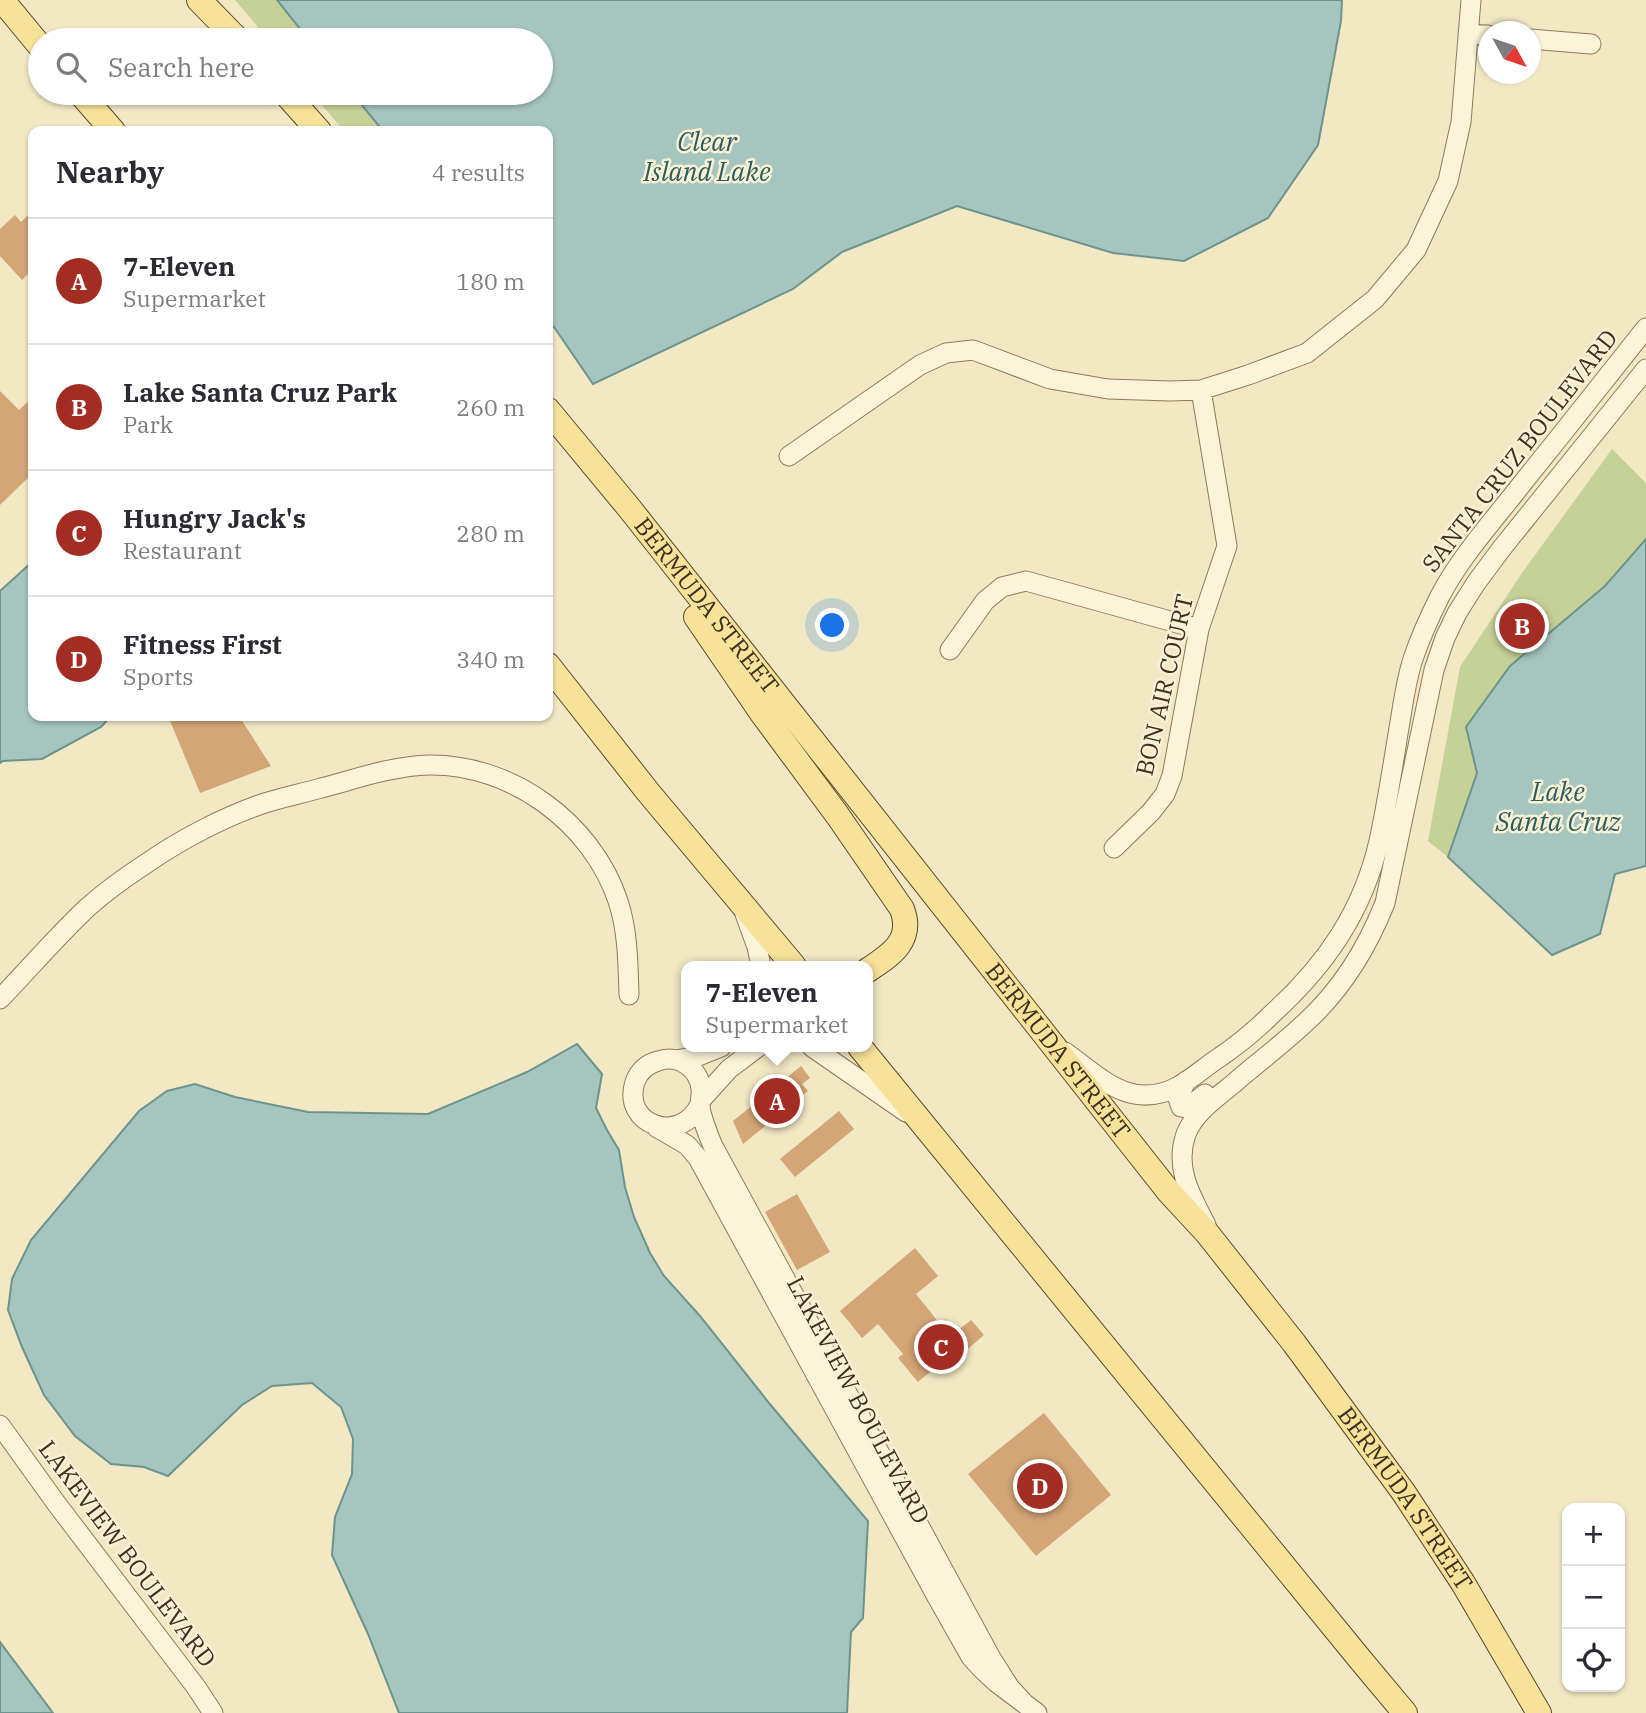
<!DOCTYPE html>
<meta charset="utf-8">
<style>
body{margin:0;font-family:"IBM Plex Serif",serif;background:#f2f2f3;color:#2b2b33}
.controls{position:absolute;right:21px;bottom:21px;display:grid;overflow:hidden;border-radius:14px;box-shadow:0 2px 5px #0004}
.controls button{width:63px;height:63px;display:grid;place-items:center;padding:0;border:0;border-bottom:2px solid #e1e1e2;background:#fff;color:#2b2b33;font:35px sans-serif}
.compass{position:absolute;left:1478px;top:21px;width:63px;height:63px;border-radius:50%;background:#fff;box-shadow:0 2px 5px #0004;rotate:130deg}
.you{position:absolute;left:833px;top:626px;width:24px;height:24px;margin:-18px;border:5px solid #fff;border-radius:50%;background:#1a73e8;box-shadow:0 0 0 10px #1a73e833}
.badge{display:grid;place-items:center;width:46px;height:46px;border-radius:50%;background:#a32d23;color:#fff;font-size:23px;font-weight:700}
.pin{position:absolute;translate:-50% -50%;border:4px solid #fff;box-shadow:0 2px 7px #0006}
.popup{position:absolute;left:681px;top:961px;width:192px;height:91px;box-sizing:border-box;display:grid;place-content:center;border-radius:14px;background:#fff;filter:drop-shadow(0 2px 5px #0005);font-size:23px;white-space:nowrap;color:#7c7c81}
.popup b{font-size:26px;color:#2b2b33}
.popup::after{content:'';position:absolute;left:50%;top:100%;margin-left:-14px;border:14px solid transparent;border-top-color:#fff}
.list{margin:0;padding:0;list-style:none}
h2{display:flex;justify-content:space-between;align-items:center;height:91px;margin:0;padding:0 28px;font-size:30px}
h2 small{font-size:23px;font-weight:400;color:#7c7c81}
.list li{display:grid;grid-template-columns:46px 1fr auto;gap:21px;align-items:center;box-sizing:border-box;height:126px;padding:0 28px;border-top:2px solid #e1e1e2}
.list b{display:block;font-size:26px;white-space:nowrap}
.list p{margin:0;font-size:23px;white-space:nowrap;color:#7c7c81}
.list em{font-size:23px;font-style:normal;color:#7c7c81}
.icon{flex:none;width:38px;height:38px;fill:none;stroke:currentColor;stroke-width:2;stroke-linecap:round;stroke-linejoin:round}
.map{position:relative;flex:none;width:1646px;height:1713px;overflow:hidden}
.search{position:absolute;background:#fff;box-shadow:0 2px 5px #0004;left:28px;top:28px;width:525px;height:77px;display:flex;align-items:center;gap:18px;box-sizing:border-box;padding:0 24px;border-radius:38px;color:#7c7c81;font-size:26px}
.panel{position:absolute;background:#fff;box-shadow:0 2px 5px #0004;left:28px;top:126px;width:525px;height:595px;border-radius:14px}
.map>svg:first-child{display:block}
.green{fill:#c6d197}
.water{fill:#a6c5be;stroke:#6c948d;stroke-width:2}
.building{fill:#d3a577}
.lines{fill:none;stroke-linecap:round;stroke-linejoin:round}
.minor-casing{stroke:#8f7a59;stroke-width:21}
.major-casing{stroke:#5c472d;stroke-width:26}
.minor{stroke:#fbf4d9;stroke-width:19}
.major{stroke:#f7e29a;stroke-width:24}
.labels{text-anchor:middle;stroke-width:5;stroke-linejoin:round;paint-order:stroke}
.street-label{font-size:24px;fill:#3d301e;stroke:#f8f1d5}
.water-label{font-size:26px;font-style:italic;fill:#2c5d5e;stroke:#f8f1d5}
</style>
<div class="map">
<svg width="1646" height="1713" viewBox="0 0 1646 1713">
<rect width="100%" height="100%" fill="#f2e8c4"/>
<path class="green" d="M235,0H277L309,40H269Z
M312,93H352L381,129L377,131H344Z
M1612,449L1646,483V539L1605,586L1510,666L1466,727L1477,773L1448,857L1428,841L1460,667L1522,573Z"/>
<path class="water" d="M277,0H1342L1341,21L1318,145L1268,218L1184,261L1113,253L957,206L842,252L793,289L593,384L554,327L548,325V131H383L352,93H541V40H309Z
M1646,539V866L1615,874L1600,934L1552,955L1448,857L1477,773L1466,727L1510,666L1605,586Z
M33,561V716H111L101,727L42,759L3,761L0,763V591Z
M577,1044L602,1074L596,1108L607,1130L619,1150L625,1187L634,1217L650,1253L664,1276L700,1316L769,1403L868,1521L863,1618L851,1632L847,1713H399L368,1634L332,1555L335,1517L352,1474L353,1439L341,1407L312,1383L272,1386L242,1405L168,1476L144,1467L111,1464L75,1436L44,1395L22,1347L8,1310L12,1279L31,1240L139,1111L167,1091L195,1084L235,1097L308,1112L428,1114L527,1072Z
M0,1642L53,1713H0Z"/>
<path class="building" d="M33,210V269L22,280L0,256V229L15,215L21,222Z
M0,391L19,410L33,397V473L0,505Z
M168,716H239L271,766L200,793Z
M801,1066L810,1078L802,1084L808,1091L743,1144L733,1121Z
M839,1111L854,1129L795,1177L780,1159Z
M797,1194L830,1252L797,1270L765,1212Z
M915,1248L938,1276L916,1294L940,1324L946,1319L956,1332L971,1320L984,1335L955,1360L951,1354L918,1382L898,1358L903,1354L878,1324L862,1338L840,1311Z
M1044,1413L1111,1495L1036,1556L968,1474Z"/>
<g class="lines">
<g class="minor-casing">
<path id="minor" d="M1468,34L1488,35
M1530,39L1591,44
M789,456L920,365L946,353L973,350L1050,379L1108,389L1170,391L1201,390L1248,375L1307,353L1375,299L1416,250L1448,181L1461,122L1471,0
M950,650L985,601L1002,587L1026,581L1199,629
M1114,848L1151,812L1165,794L1172,776L1199,629L1227,546L1201,390
M745,914L757,947L761,966
M0,999C29,969 57,936 88,907C106,891 127,876 147,863C180,840 222,818 259,805C279,798 300,794 321,788C356,779 392,766 429,765C512,764 592,823 618,901C628,931 628,964 629,995
M812,1047L906,1112
M1065,1052C1100,1077 1130,1111 1177,1087C1192,1079 1206,1066 1220,1057C1239,1044 1257,1029 1273,1013C1326,965 1363,911 1379,841C1388,800 1394,757 1401,716C1404,697 1407,677 1413,659C1420,638 1430,616 1440,596C1461,556 1493,521 1521,485C1563,433 1604,381 1646,328
M676,1060L696,1057L721,1047
M1186,1081L1178,1098L1181,1107L1187,1108L1205,1094
M701,1100L729,1069L758,1047
M700,1104C681,1146 621,1125 635,1082C639,1071 647,1064 658,1061C678,1054 699,1068 701,1089C702,1094 700,1099 700,1105C700,1114 709,1137 713,1146L991,1658L1010,1688L1024,1703
M656,1127L687,1145L698,1158L937,1597L971,1657L981,1668L997,1683L1037,1713
M1206,1225C1191,1196 1174,1168 1186,1134C1194,1113 1216,1098 1233,1084C1257,1063 1283,1044 1306,1022C1342,989 1367,948 1385,903L1434,670L1445,638L1457,613L1476,583L1502,548L1646,369
M0,1425L56,1503L196,1687L213,1713"/>
</g>
<g class="major-casing">
<g id="major">
<path d="M2,0L40,46"/>
<path d="M199,0L238,40"/>
<path d="M80,93L113,131"/>
<path d="M285,93L319,131"/>
<path id="s1" d="M548,410L630,509L1169,1192L1207,1233L1294,1343L1404,1493L1463,1583L1539,1713"/>
<path d="M696,617L761,712L838,816L902,909C914,940 891,955 868,970"/>
<path d="M548,665L648,792L794,966"/>
<path d="M860,1047L1359,1658L1405,1713"/>
</g>
</g>
<use href="#minor" class="minor"/>
<use href="#major" class="major"/>
</g>
<g class="labels">
<g class="street-label">
<text transform="translate(1520 451) rotate(-52)" y="8">SANTA CRUZ BOULEVARD</text>
<text dy="8" stroke="none"><textPath href="#s1" startOffset="252">BERMUDA STREET</textPath></text>
<text transform="translate(1165 685) rotate(-77)" y="8">BON AIR COURT</text>
<text dy="8" stroke="none"><textPath href="#s1" startOffset="819">BERMUDA STREET</textPath></text>
<text transform="translate(858 1400) rotate(62)" y="8">LAKEVIEW BOULEVARD</text>
<text dy="8" stroke="none"><textPath href="#s1" startOffset="1386">BERMUDA STREET</textPath></text>
<text transform="translate(127 1554) rotate(53)" y="8">LAKEVIEW BOULEVARD</text>
</g>
<g class="water-label">
<text x="707" y="151">Clear<tspan x="707" dy="30">Island Lake</tspan></text>
<text x="1558" y="801">Lake<tspan x="1558" dy="30">Santa Cruz</tspan></text>
</g>
</g>
</svg>
<div class="controls">
<button>+</button>
<button>−</button>
<button><svg class="icon" aria-label="locate" viewBox="0 0 24 24"><circle cx="12" cy="12" r="6"/><path d="M12 2v4M12 18v4M2 12h4M18 12h4"/></svg></button>
</div>
<svg class="compass" viewBox="-18 -18 36 36"><path d="M0-13l5 13h-10z" fill="#e53935"/><path d="M0 13l5-13h-10z" fill="#7c7c81"/></svg>
<div class="you"></div>
<div class="pin badge" style="left:777px;top:1101px">A</div>
<div class="popup"><b>7-Eleven</b>Supermarket</div>
<div class="pin badge" style="left:1522px;top:626px">B</div>
<div class="pin badge" style="left:941px;top:1347px">C</div>
<div class="pin badge" style="left:1040px;top:1486px">D</div>
<div class="search"><svg class="icon" aria-label="search" viewBox="0 0 24 24"><circle cx="10" cy="10" r="6"/><path d="M15 15l6 6"/></svg>Search here</div>
<section class="panel">
<h2>Nearby<small>4 results</small></h2>
<ul class="list">
<li><span class="badge">A</span><div><b>7-Eleven</b><p>Supermarket</p></div><em>180 m</em></li>
<li><span class="badge">B</span><div><b>Lake Santa Cruz Park</b><p>Park</p></div><em>260 m</em></li>
<li><span class="badge">C</span><div><b>Hungry Jack's</b><p>Restaurant</p></div><em>280 m</em></li>
<li><span class="badge">D</span><div><b>Fitness First</b><p>Sports</p></div><em>340 m</em></li>
</ul>
</section>
</div>
